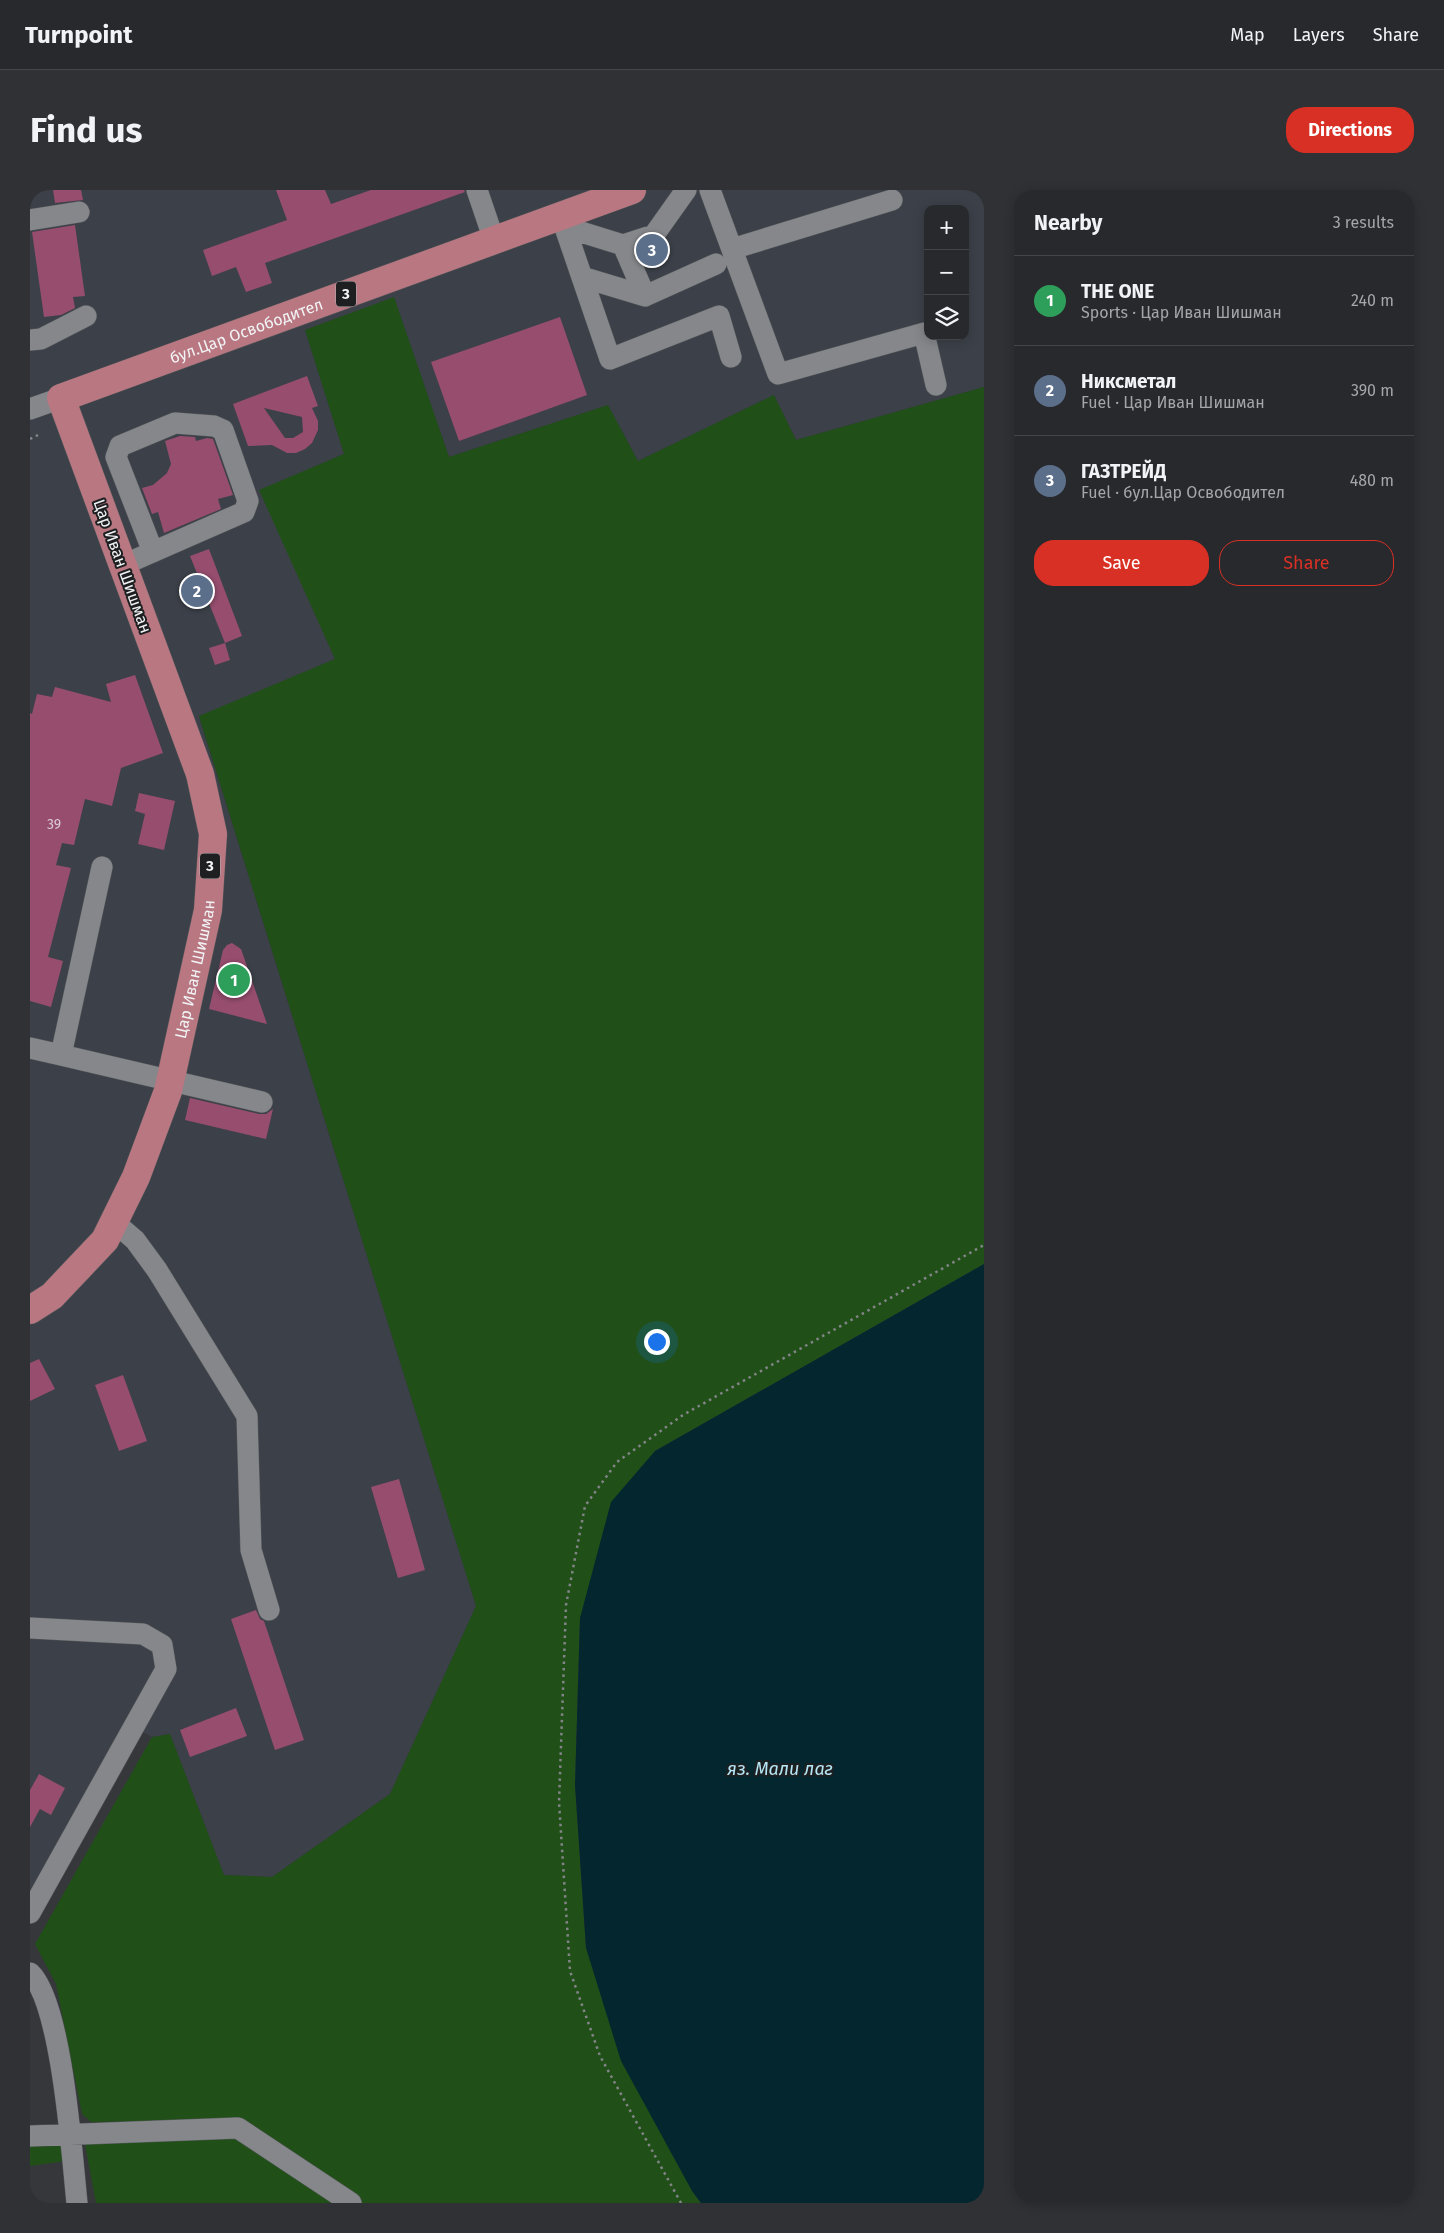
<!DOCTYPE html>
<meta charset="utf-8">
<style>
body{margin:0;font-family:"Fira Sans",sans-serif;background:#303134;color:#f1f3f6}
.controls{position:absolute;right:15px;top:15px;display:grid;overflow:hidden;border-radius:10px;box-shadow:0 2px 12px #0003}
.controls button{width:45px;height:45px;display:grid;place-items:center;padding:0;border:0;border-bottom:1px solid #444548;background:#28292c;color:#f1f3f6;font:25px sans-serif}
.you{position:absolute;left:626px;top:1151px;width:18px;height:18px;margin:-12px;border:4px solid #fff;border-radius:50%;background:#1a73e8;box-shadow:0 0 0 8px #1a73e833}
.badge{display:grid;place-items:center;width:32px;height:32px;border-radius:50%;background:#d93025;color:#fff;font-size:16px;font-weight:700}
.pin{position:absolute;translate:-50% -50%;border:2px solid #fff;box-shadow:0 1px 5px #0006}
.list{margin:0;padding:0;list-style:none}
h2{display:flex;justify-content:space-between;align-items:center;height:65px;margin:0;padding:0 20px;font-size:21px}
h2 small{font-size:16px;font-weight:400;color:#a5a6a9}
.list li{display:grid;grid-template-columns:32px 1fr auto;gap:15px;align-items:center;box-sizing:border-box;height:90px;padding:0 20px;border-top:1px solid #444548}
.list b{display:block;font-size:19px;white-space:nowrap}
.list p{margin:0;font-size:16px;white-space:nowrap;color:#a5a6a9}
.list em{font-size:16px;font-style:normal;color:#a5a6a9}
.actions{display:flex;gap:10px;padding:15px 20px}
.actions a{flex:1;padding:11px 0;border:1px solid #d93025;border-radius:20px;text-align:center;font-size:18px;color:#d93025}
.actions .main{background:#d93025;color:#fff}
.icon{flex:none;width:28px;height:28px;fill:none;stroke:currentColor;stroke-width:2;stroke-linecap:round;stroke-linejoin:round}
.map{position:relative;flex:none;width:954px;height:2013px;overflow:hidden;border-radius:20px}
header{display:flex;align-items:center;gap:30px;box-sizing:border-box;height:70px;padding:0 25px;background:#28292c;border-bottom:1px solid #444548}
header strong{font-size:24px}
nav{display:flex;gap:28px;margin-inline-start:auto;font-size:18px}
.intro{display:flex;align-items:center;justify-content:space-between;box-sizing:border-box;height:120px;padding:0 30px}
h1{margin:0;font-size:35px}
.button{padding:12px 22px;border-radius:20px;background:#d93025;color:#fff;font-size:18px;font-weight:700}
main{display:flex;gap:30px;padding:0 30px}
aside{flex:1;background:#28292c;border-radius:20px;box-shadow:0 2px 12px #0003}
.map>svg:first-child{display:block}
.built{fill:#3c4149;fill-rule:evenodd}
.green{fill:#205018}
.water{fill:#03262f}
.building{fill:#964d6e;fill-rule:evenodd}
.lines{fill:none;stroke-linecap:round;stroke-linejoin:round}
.minor-casing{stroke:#545659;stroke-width:22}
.major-casing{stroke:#545659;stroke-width:29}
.path{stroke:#828487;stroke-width:2.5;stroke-dasharray:2.5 4;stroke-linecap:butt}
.minor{stroke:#85878b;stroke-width:21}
.major{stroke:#b87781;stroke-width:28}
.labels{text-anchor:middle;stroke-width:4;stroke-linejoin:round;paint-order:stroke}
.number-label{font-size:14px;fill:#dacad3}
.shield{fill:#1e1f20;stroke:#b2b3b5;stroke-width:1}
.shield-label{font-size:15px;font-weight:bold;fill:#f1f3f5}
.street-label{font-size:16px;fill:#f1f3f5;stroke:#1e1f20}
.water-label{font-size:18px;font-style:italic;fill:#b5e6f5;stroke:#1e1f20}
</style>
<header>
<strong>Turnpoint</strong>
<nav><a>Map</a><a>Layers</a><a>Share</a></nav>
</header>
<div class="intro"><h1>Find us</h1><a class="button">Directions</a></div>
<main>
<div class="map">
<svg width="954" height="2013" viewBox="0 0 954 2013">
<rect width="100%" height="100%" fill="#36373b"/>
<path class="built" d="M0,0H954V197L766,250L744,205L608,271L578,215L419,267L364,108L275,140L314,264L230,300L305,469L169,527L446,1416L360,1604L242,1687L194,1685L140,1544L122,1547L104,1537L0,1723ZM898,19H935V146H898Z"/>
<path class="green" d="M364,107L419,267L578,215L608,271L744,205L766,250L954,197V1074L625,1261L550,1428L545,1595L556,1758L662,2001L671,2013H332L209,1930L61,1932L52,1924L26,1794L5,1754L122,1547L140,1544L194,1685L242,1687L360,1604L446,1416L169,526L305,469L229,300L314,264L275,140Z
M205,1947L306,2013H66L54,1949Z
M40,1949L36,1971L0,1976V1952Z"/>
<path class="water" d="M954,1074V2013H671L662,2001L591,1871L556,1758L545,1595L550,1428L581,1312L625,1261Z"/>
<path class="building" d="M23,0H51L53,10L25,13Z
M246,0H295L301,14L341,0H434L435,2L235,73L242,93L216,102L206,77L182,86L173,60L257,30Z
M45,35L55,106L43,107L45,118L31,125L14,127L2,42Z
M530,127L557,205L429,251L401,172Z
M277,186L288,216L282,218L288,231V240L282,253L275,259L266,263H257L242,255L218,256L203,214ZM234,218L272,227L273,242L263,248H255Z
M150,246L165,247L166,251L177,248L183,249L203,305L188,309L191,319L134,343L128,322L122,324L112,298L123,295L137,283L141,274L135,251Z
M179,359L212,446L195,453L160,366Z
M195,453L200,470L185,475L179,458Z
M105,485L133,563L91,578L82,616L55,609L44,655L32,653L26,675L41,678L18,767L33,771L21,817L0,811V523L2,524L7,504L22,507L25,497L81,512L76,494Z
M109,603L145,611L134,660L108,654L115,624L105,621Z
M202,753L211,759L237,834L179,819L193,760L197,755Z
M160,908L229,924H236L243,919L236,949L155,930Z
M9,1169L25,1199L0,1211V1173Z
M93,1185L117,1251L89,1261L65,1195Z
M369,1289L395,1380L368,1388L341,1297Z
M226,1420L230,1429L234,1431L274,1550L245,1560L201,1429Z
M206,1518L217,1546L160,1567L150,1540Z
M9,1584L35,1598L21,1625L10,1619L0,1637V1600Z"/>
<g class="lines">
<g class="minor-casing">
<path id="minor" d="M447,0L464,50
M680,0L748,184L894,143L906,195
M531,26L580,169L689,126L701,167
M0,30L49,22
M535,37L593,55L624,45L656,0
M593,55L615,106L686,74
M702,59L862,10
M552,87L615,106
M0,150L11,149L56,126
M0,219L31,208
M93,375L214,322L218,311L193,240L184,236L145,233L90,256L86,267L123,362
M72,677L31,865L232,912
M0,858L31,865
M84,1032L105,1050L127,1080L217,1226L221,1360L239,1420
M0,1438L113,1444L132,1455L136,1479L0,1723
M0,1783C32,1813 42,1966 47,2013
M0,1946L208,1938L321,2013"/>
</g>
<g class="major-casing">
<g id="major">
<path id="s1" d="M0,1120L22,1106L75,1050L106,987L138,901L178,720L183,644L170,584L31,208L602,0"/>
</g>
</g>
<path class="path" d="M0,249L8,245
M651,2013L570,1866L540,1781L529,1612L536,1415L555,1316L587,1272L653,1225L954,1055"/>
<use href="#minor" class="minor"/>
<use href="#major" class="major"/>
</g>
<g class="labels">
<g class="number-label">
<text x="24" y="639">39</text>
</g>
<g class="shield">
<rect x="306" y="91.5" width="20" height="25" rx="4"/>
<rect x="170" y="663.5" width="20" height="25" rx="4"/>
</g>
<g class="shield-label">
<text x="316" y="109">3</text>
<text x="180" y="681">3</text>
</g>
<g class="street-label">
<text dy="6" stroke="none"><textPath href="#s1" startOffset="1186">бул.Цар Освободител</textPath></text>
<text transform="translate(93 376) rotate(70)" y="6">Цар Иван Шишман</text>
<text dy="6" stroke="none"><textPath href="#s1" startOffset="390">Цар Иван Шишман</textPath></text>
</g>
<g class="water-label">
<text x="750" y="1585">яз. Мали лаг</text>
</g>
</g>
</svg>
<div class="controls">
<button>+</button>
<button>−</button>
<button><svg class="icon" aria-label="layers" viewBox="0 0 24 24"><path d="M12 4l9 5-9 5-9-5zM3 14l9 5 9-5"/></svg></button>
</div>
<div class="you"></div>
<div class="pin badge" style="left:204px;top:790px;background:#2e9e5b">1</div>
<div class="pin badge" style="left:167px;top:401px;background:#5c6f8a">2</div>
<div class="pin badge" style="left:622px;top:60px;background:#5c6f8a">3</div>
</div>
<aside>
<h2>Nearby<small>3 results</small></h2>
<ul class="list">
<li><span class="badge" style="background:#2e9e5b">1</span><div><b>THE ONE</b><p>Sports · Цар Иван Шишман</p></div><em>240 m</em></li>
<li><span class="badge" style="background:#5c6f8a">2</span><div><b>Никсметал</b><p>Fuel · Цар Иван Шишман</p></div><em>390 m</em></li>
<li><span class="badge" style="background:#5c6f8a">3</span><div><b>ГАЗТРЕЙД</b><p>Fuel · бул.Цар Освободител</p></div><em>480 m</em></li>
</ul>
<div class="actions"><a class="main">Save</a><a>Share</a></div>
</aside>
</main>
